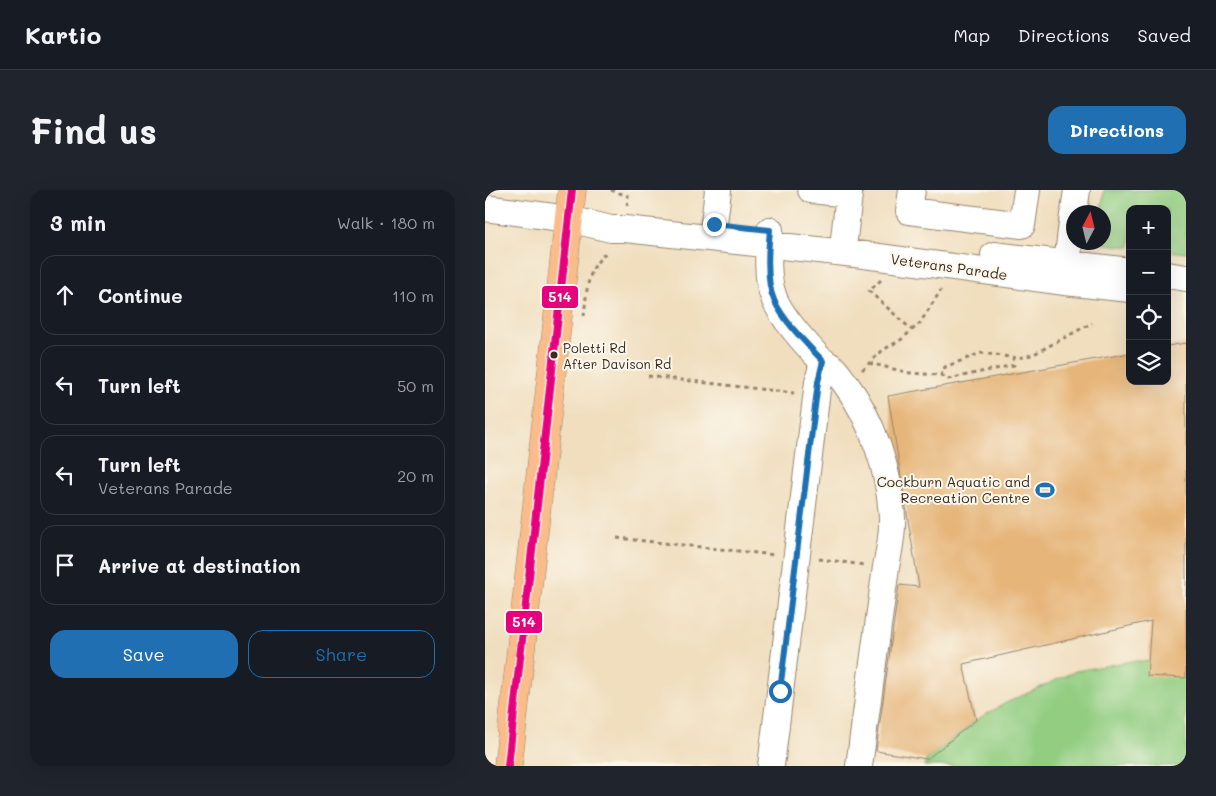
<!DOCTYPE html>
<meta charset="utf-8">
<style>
body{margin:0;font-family:Mali,sans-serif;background:#20242c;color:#f1f3f6}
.controls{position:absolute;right:15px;top:15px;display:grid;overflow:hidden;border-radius:10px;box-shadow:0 5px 20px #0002}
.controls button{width:45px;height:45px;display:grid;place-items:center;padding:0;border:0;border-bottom:1px solid #363941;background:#171b24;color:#f1f3f6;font:25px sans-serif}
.compass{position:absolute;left:581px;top:15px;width:45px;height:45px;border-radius:50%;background:#171b24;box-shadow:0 5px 20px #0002;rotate:7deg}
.stop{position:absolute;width:15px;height:15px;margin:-11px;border:4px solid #1f6fb2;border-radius:50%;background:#fff}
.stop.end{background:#1f6fb2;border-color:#fff;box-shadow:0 1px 5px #0008}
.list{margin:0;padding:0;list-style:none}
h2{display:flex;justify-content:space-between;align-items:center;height:65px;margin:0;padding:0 20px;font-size:21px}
h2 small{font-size:16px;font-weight:400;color:#9ea1a6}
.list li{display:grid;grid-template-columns:32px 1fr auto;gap:15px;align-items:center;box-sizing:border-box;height:80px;margin:0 10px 10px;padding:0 10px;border:1px solid #363941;border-radius:15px}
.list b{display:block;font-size:19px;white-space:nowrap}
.list p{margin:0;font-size:16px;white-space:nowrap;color:#9ea1a6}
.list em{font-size:16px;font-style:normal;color:#9ea1a6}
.actions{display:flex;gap:10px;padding:15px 20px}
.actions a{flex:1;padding:11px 0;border:1px solid #1f6fb2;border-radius:15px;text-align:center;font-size:18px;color:#1f6fb2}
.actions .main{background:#1f6fb2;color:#fff}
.icon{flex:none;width:28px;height:28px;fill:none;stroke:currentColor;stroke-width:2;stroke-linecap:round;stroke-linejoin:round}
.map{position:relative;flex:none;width:701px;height:576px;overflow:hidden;border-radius:15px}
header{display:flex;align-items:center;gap:30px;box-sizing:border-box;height:70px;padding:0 25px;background:#171b24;border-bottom:1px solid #363941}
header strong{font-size:24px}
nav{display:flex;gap:28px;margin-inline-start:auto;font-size:18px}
.intro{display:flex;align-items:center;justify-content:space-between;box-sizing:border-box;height:120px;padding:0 30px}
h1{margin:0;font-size:35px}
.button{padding:12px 22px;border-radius:15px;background:#1f6fb2;color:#fff;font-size:18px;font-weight:700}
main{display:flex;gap:30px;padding:0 30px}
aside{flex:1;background:#171b24;border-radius:15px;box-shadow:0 5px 20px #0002}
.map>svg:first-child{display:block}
.green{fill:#92cd81;stroke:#667c50}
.building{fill:#e6b579}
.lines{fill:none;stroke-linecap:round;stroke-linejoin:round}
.minor-casing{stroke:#96846e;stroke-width:28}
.major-casing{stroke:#96846e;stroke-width:29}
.path{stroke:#96846e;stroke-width:3;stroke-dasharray:4 4;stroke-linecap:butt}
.minor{stroke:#fff;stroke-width:26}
.major{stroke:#f9bc8a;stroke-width:28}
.bus-1-casing{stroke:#fbf7ec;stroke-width:11}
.bus-1{stroke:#e5007d;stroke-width:8}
.route{stroke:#1f6fb2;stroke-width:6}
.bus-dot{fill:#3b2a1e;stroke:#fbf7ec;stroke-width:2}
.labels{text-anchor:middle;stroke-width:4;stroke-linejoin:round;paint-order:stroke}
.bus-label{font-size:13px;fill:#3b2a1e;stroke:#fbf7ec;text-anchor:start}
.street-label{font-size:14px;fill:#3b2a1e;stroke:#fbf7ec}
.poi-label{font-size:14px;fill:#3b2a1e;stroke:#fbf7ec;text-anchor:end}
.line-badge{stroke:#fbf7ec;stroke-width:2}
.badge-label{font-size:14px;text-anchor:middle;font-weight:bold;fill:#fff}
</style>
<header>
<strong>Kartio</strong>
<nav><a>Map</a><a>Directions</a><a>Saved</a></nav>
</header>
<div class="intro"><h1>Find us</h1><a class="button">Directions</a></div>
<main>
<aside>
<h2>3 min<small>Walk · 180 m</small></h2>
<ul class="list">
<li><svg class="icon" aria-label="ahead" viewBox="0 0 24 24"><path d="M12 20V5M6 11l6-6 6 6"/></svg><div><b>Continue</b></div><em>110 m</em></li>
<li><svg class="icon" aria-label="left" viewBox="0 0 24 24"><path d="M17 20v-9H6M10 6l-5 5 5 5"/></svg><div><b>Turn left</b></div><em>50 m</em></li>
<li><svg class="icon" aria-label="left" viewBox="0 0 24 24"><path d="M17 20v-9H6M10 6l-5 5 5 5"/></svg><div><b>Turn left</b><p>Veterans Parade</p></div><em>20 m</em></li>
<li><svg class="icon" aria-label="arrive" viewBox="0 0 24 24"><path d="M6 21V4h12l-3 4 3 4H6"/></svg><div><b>Arrive at destination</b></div></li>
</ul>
<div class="actions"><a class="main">Save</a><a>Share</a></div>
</aside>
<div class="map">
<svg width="701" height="576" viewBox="0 0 701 576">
<rect width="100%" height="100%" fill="#fbf7ec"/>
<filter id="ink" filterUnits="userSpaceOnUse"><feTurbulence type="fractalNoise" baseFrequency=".02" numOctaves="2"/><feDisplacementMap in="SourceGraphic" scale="10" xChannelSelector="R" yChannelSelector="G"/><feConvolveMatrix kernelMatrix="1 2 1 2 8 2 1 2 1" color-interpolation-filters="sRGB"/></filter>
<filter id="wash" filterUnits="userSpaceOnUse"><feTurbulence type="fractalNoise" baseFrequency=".0096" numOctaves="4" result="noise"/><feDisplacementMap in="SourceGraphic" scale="20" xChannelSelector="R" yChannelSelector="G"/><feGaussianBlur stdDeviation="1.12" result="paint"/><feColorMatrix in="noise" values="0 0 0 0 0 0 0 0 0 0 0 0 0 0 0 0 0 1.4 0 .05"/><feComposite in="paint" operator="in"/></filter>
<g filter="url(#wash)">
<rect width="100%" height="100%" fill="#f0debe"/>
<path class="green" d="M619,0H701V63L682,61V19H645V57L613,53L618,52V22H616Z
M647,471L701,472V576H439L442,569L491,530L521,513L591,481Z"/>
<g id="blocks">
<path class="building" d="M701,153V488L662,486L666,431L478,474L491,530L442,569L391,561L414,395L434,397L403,206L645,163V191H682V156Z"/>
</g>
</g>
<g filter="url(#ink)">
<use href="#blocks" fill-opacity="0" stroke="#96846e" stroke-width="1"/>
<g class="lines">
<g class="minor-casing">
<path id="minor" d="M326,0L364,4V0
M427,0L424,21L537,35L542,0
M0,18L84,29L126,39H140L379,65L580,92L645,99
M589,22L592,0
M229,34L233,0
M285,40C283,62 281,88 289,108C296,127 321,154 335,169C339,173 344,174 348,178C352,182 356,188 360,193C387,229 405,282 407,328C408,344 404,361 401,377L374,576
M359,49L364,4
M509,65L645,81
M682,85L701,88
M580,89L588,25
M286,576L333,192L338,171"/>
</g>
<g class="major-casing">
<path id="major" d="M23,576L87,0"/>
</g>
<path class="path" d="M126,0L143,6L142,18
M396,90L384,101L427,140
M99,126C102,101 101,79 122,62
M384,173L425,183L456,185L460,177L496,163L532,168L547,165L607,133
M377,180L398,160L417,149L435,133L456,100
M456,185L463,189L529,175L528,168
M163,186L309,203
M132,348L290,365
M334,369L380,375"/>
<use href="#minor" class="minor"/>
<use href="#major" class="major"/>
<g class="bus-1-casing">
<path id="bus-1" d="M23,576L87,0"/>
</g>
<use href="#bus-1" class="bus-1"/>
</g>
</g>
<g class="lines" filter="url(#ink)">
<path class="route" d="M229,34L285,40C283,60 281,92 289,110C299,132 322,154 338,171L333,192L295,501"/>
</g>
<defs>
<g id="stadium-bare" transform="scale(1.5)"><path d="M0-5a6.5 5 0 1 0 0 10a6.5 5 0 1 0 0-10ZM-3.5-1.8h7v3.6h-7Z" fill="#1f6fb2" stroke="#fbf7ec" stroke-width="2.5" paint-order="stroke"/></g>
</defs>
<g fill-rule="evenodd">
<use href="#stadium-bare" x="560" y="300"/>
</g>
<circle class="bus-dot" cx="69" cy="165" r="4.5"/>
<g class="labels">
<g class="bus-label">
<text x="78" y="163">Poletti Rd<tspan x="78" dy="16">After Davison Rd</tspan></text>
</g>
<g class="street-label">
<text transform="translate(464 77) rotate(8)" y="5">Veterans Parade</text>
</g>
<g class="poi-label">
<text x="545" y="297">Cockburn Aquatic and<tspan x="545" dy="16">Recreation Centre</tspan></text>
</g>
</g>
<g class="line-badge">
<rect x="56" y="95" width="38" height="24" rx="5" fill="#e5007d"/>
<rect x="20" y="420" width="38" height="24" rx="5" fill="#e5007d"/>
</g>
<g class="badge-label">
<text x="75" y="112">514</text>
<text x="39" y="437">514</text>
</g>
</svg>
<div class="controls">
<button>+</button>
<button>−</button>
<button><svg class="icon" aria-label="locate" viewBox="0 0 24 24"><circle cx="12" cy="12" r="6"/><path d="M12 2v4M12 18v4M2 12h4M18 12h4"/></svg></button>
<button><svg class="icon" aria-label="layers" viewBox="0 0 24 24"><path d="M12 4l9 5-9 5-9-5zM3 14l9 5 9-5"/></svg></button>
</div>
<svg class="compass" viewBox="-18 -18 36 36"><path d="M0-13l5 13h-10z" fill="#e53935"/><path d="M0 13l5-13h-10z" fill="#9ea1a6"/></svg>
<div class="stop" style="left:295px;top:501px"></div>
<div class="stop end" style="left:229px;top:34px"></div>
</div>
</main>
